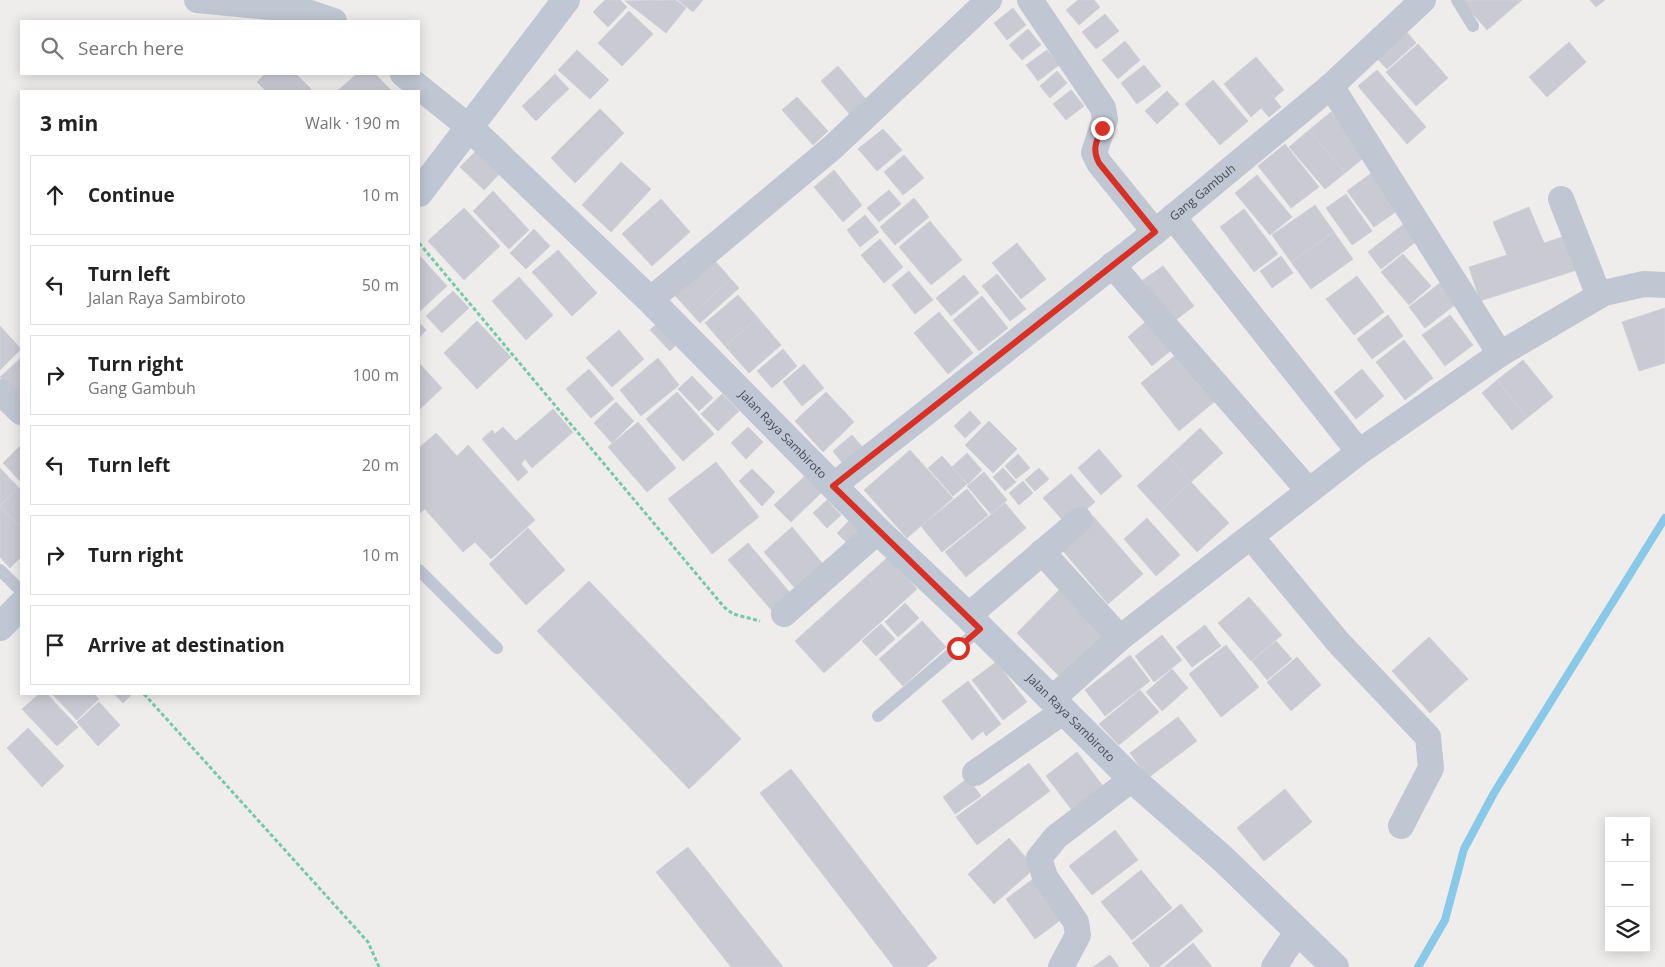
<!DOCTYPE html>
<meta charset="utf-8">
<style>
body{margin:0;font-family:"Open Sans",sans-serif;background:#f2f2f2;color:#222}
.controls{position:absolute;right:15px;bottom:15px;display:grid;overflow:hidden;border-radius:0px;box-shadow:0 2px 12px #0003}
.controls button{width:45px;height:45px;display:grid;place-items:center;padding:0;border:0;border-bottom:1px solid #e0e0e0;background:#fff;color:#222;font:25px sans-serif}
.stop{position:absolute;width:15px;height:15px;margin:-11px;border:4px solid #d93025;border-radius:50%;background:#fff}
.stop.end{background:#d93025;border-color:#fff;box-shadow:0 1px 5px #0008}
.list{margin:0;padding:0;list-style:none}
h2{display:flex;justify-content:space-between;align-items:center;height:65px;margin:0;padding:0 20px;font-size:21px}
h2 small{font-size:16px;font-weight:400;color:#767676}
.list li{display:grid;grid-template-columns:32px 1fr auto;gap:15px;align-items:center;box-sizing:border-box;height:80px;margin:0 10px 10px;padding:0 10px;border:1px solid #e0e0e0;border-radius:0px}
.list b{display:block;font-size:19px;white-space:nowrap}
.list p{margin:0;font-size:16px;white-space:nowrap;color:#767676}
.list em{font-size:16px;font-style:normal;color:#767676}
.icon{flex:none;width:28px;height:28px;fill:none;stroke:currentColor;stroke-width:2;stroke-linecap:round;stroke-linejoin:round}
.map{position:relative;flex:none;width:1665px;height:967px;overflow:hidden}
.search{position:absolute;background:#fff;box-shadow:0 2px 12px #0003;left:20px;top:20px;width:400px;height:55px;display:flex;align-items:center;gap:12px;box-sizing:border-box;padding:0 18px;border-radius:0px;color:#767676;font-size:19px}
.panel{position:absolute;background:#fff;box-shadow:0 2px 12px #0003;left:20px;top:90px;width:400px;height:605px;border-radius:0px}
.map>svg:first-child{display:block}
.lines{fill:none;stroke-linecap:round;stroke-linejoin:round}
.stream{stroke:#88c8e9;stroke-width:8}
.building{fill:#c9cad2;stroke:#d0d1d8}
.path{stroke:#73caab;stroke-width:3;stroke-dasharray:4 2.5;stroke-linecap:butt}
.lane{stroke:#c0c6d2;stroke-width:12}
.street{stroke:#c0c6d2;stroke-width:26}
.secondary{stroke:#bfc7d5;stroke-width:28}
.route{stroke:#d93025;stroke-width:6}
.labels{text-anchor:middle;stroke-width:5;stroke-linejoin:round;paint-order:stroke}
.street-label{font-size:12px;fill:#454d59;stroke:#fff}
</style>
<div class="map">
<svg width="1665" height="967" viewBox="0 0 1665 967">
<rect width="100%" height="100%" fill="#efecec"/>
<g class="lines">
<path class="stream" d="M1418,967L1445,920L1464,849L1494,793L1665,518"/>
</g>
<path class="building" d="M605,0H620L627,7L608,27L593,12Z
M676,0L686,8L666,33L625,1Z
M678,0H703L693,12Z
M1078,0H1094L1100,7L1079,25L1066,10Z
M1461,0H1522L1487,30Z
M1590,0H1605L1596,7Z
M1013,8L1026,25L1007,40L994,23Z
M629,11L653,34L622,66L598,43Z
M1105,14L1119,31L1096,49L1082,32Z
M1028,29L1041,45L1022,60L1009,45Z
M1405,30L1416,43L1387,69L1375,56Z
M1125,41L1140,60L1118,79L1102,60Z
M1569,42L1586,62L1547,97L1529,77Z
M1418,44L1448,78L1416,106L1386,72Z
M577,50L609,80L590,99L558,70Z
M1047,50L1059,65L1038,81L1026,65Z
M1256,57L1284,90L1274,98L1281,107L1269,117L1261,108L1251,117L1224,84Z
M1144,65L1161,86L1137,104L1121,83Z
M838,66L870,104L853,118L821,81Z
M1377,70L1426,127L1407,144L1358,86Z
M1057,71L1067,83L1050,98L1040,86Z
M265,74H296L311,89L308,91H266L257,82Z
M357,74H375L392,91H337Z
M555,74L569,89L553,104L539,90Z
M1213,80L1248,121L1220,145L1185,104Z
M539,90L553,104L536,121L522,106Z
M1071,90L1084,106L1066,120L1053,104Z
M1167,91L1179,104L1157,124L1145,111Z
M797,97L828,131L813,145L782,110Z
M600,109L624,133L575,183L551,158Z
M1331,112L1367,155L1345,173L1309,130Z
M883,129L902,150L877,171L858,149Z
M1309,130L1345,173L1325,189L1289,147Z
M1285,144L1319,187L1291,208L1258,166Z
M481,146L505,168L484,190L460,167Z
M904,155L924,178L903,195L884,172Z
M621,162L651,189L611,232L582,205Z
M1377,169L1404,206L1374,227L1347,191Z
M834,170L862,205L843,222L814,187Z
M1257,175L1292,217L1270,235L1235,193Z
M889,190L901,204L879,222L867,208Z
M493,191L529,230L509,249L473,211Z
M1346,194L1372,231L1352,245L1326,208Z
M914,198L929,217L895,245L880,227Z
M661,199L690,232L652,266L622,234Z
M1315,205L1334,232L1291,262L1272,235Z
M1529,207L1544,243L1569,235L1580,269L1480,301L1469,267L1507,255L1493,222Z
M464,208L500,246L464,280L428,241Z
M1244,209L1278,254L1254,272L1220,227Z
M865,215L879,232L860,247L847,230Z
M930,221L962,260L931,285L899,247Z
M1405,223L1418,240L1381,269L1368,252Z
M534,229L550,246L526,269L510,253Z
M1334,232L1353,259L1311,289L1291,262Z
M880,239L903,267L884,283L861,255Z
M1017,243L1046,279L1021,299L992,263Z
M558,250L597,293L572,316L532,272Z
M709,254L731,279L692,314L669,289Z
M1403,254L1431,286L1409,305L1381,272Z
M419,255L447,286L419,312Z
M1281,256L1293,273L1272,288L1260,271Z
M1163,266L1194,306L1173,322L1143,280Z
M909,271L933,300L915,314L892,285Z
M997,274L1026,309L1010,321L982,286Z
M964,275L979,293L951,316L936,298Z
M1357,276L1384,312L1354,335L1326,299Z
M519,277L553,315L526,340L492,301Z
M731,279L739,288L700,323L692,314Z
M1440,283L1456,304L1425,328L1409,307Z
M453,291L469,308L442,333L426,316Z
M738,295L758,318L725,346L705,323Z
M982,296L1008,328L979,351L953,320Z
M1665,308V363L1639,371L1622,322Z
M939,312L973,353L948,374L914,333Z
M1388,315L1403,336L1372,359L1357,339Z
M1450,315L1473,345L1445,366L1422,335Z
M1151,317L1175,347L1152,366L1128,337Z
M758,318L781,345L749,373L725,346Z
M477,321L511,357L477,389L444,353Z
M659,321L679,342L670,351L650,330Z
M419,322L426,330L419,338Z
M0,326L21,349L0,370Z
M619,330L644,359L612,387L586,358Z
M1404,340L1433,378L1405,400L1376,362Z
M783,349L797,366L772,388L757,371Z
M1182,350L1220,397L1179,431L1141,383Z
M21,358V399L0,377Z
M658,358L679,385L641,416L620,390Z
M1523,360L1553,397L1527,418L1497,380Z
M419,363L442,388L419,410Z
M804,364L824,388L802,406L783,382Z
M589,369L614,399L591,418L566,389Z
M1362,369L1384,396L1356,419L1334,392Z
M692,376L713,398L699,411L678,389Z
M1497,380L1527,418L1512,430L1482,393Z
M677,392L714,434L683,461L646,419Z
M826,392L854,422L823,452L795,421Z
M722,394L739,411L718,431L701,414Z
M616,402L634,421L612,443L594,423Z
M553,409L573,432L532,468L525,459L521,464L528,472L518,481L482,439L492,430L495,434L503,427L516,441Z
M970,411L981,423L965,438L954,426Z
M989,421L1017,449L993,473L965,445Z
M638,422L676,468L647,492L608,447Z
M748,427L763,442L746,459L731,443Z
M1200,428L1223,453L1191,482L1169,457Z
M436,433L457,456L468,445L535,520L491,559L475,542L463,552L425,509L419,514V448Z
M852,435L867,452L847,469L833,451Z
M21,445V482L3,463Z
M1099,449L1122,476L1101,495L1078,468Z
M910,450L953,498L907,538L864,490Z
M967,453L982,470L968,484L952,467Z
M1018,454L1030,468L1016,479L1005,466Z
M942,456L967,484L953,496L928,468Z
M1169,457L1191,482L1160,511L1137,486Z
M716,462L759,517L712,554L668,499Z
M0,468L18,487L0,505Z
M1003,468L1016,482L1005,491L993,477Z
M1039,468L1049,479L1035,491L1025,480Z
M752,469L775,492L762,506L739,481Z
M984,472L1007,500L991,514L967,486Z
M1071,474L1095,502L1068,526L1043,498Z
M806,475L822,492L791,522L774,505Z
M1023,481L1033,493L1019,505L1009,493Z
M1191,482L1229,523L1197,552L1160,511Z
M18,487L21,490V528L0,506Z
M967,489L988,515L942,552L921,526Z
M827,500L841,515L827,528L813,513Z
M1005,503L1026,528L966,577L945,552Z
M0,506L21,528V557L10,568L0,557Z
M1093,516L1143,574L1108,604L1058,545Z
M1147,518L1180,555L1156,576L1124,539Z
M851,519L863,532L849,545L837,533Z
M792,527L828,570L800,594L764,552Z
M528,528L565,570L526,605L489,564Z
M748,543L792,595L773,612L728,560Z
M888,557L917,589L824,673L795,641Z
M589,581L741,739L689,789L537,631Z
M1059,590L1110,642L1067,684L1017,633Z
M1249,597L1282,635L1251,661L1218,623Z
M905,603L919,618L898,637L885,622Z
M922,621L946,647L903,686L879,659Z
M881,624L895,639L876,656L862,641Z
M1205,625L1221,646L1192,667L1176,647Z
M1162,635L1182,660L1154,682L1135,656Z
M1429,637L1468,679L1430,713L1392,671Z
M1276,641L1292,659L1267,680L1252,661Z
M1226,645L1259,687L1221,717L1189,674Z
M1130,655L1150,681L1105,716L1085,690Z
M1297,657L1321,685L1291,711L1267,682Z
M996,662L1027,702L1003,720L972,680Z
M1172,669L1188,688L1162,711L1146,692Z
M968,681L1001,724L986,736L983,731L972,740L942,701Z
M1140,690L1159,712L1119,745L1099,724Z
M39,694H47L78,727L57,746L22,709Z
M52,694H94L99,699L77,720Z
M114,694H132L123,703Z
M99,702L120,725L98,746L77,722Z
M1178,717L1197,741L1148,778L1130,753Z
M28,728L64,766L42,787L7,748Z
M1077,752L1109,794L1078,818L1046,776Z
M1029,763L1050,791L977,845L956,817Z
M791,769L937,958L926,967H894L760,793Z
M968,778L981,796L955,814L943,797Z
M1285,789L1312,822L1264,861L1237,828Z
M1115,830L1138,860L1092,895L1069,866Z
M1009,838L1035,868L994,904L968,874Z
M688,847L783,967H731L656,872Z
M1141,870L1172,908L1132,940L1101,902Z
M1033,879L1062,919L1035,939L1006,899Z
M1181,904L1203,931L1159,967H1151L1132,943Z
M1193,943L1212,967H1164Z
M1110,955L1119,967H1093Z"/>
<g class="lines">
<path class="path" d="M419,243L724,607L733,614L760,621
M144,694L368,942L379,967"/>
<path class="lane" d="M1457,0L1473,26
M0,570L21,591
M419,570L497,648
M878,716L980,629"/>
<g class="street">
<path d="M197,0L301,10L334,21"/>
<path d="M1030,0L1103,108L1105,119L1094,153L1099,163L1155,232"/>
<path d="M403,74L470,128"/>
<path d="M1331,86L1500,354"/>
<path d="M1561,199L1599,296"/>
<path d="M1173,217L1359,452"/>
<path d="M1112,265L1309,491"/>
<path d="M650,300L833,147L989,0"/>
<path d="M0,392L21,412"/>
<path id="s1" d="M833,486L1155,232L1331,86L1423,0"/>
<path d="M1251,537L1338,642L1428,737L1431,768L1401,826"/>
<path d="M1042,552L1120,638"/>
<path d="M784,614L878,531"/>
<path d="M968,616L1080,520"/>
<path d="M1052,699L1120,638L1359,452L1500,354L1604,293L1644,284L1665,285"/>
<path d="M975,773L1064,711"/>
<path d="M1061,967L1078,935L1076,922L1045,877L1039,858L1056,837L1132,779"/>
<path d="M1274,967L1297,932"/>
</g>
<g class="secondary">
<path id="s2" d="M470,128L650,300L878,531L968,616L1132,779L1222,858L1335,967"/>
<path d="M419,193L566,0"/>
<path d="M0,627L21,605"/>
</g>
</g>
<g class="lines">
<path class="route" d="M958,648L980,629L833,486L1155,232L1099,163C1092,149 1096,142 1102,128"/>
</g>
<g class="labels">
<g class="street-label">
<text dy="4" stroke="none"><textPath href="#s1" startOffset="472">Gang Gambuh</textPath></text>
<text dy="4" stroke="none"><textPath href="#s2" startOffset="438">Jalan Raya Sambiroto</textPath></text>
<text dy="4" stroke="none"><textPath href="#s2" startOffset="842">Jalan Raya Sambiroto</textPath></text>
</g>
</g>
</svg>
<div class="controls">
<button>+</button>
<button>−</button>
<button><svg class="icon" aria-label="layers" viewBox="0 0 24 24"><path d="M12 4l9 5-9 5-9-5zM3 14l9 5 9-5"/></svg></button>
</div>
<div class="stop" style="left:958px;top:648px"></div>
<div class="stop end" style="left:1102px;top:128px"></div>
<div class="search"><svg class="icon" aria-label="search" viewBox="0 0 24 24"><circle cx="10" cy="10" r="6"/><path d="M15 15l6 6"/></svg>Search here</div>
<section class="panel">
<h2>3 min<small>Walk · 190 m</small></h2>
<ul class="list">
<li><svg class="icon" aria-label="ahead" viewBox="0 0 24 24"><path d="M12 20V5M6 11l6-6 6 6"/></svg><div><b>Continue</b></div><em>10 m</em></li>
<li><svg class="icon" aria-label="left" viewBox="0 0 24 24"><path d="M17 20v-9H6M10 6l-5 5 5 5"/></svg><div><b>Turn left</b><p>Jalan Raya Sambiroto</p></div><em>50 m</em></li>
<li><svg class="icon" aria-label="right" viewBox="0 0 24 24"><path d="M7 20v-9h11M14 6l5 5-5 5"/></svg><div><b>Turn right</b><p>Gang Gambuh</p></div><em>100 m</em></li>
<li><svg class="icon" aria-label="left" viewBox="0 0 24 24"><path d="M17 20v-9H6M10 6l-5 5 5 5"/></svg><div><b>Turn left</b></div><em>20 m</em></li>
<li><svg class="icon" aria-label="right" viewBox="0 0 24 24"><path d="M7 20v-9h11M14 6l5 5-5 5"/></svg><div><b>Turn right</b></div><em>10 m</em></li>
<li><svg class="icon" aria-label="arrive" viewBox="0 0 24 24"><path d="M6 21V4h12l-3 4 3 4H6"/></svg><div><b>Arrive at destination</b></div></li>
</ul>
</section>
</div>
